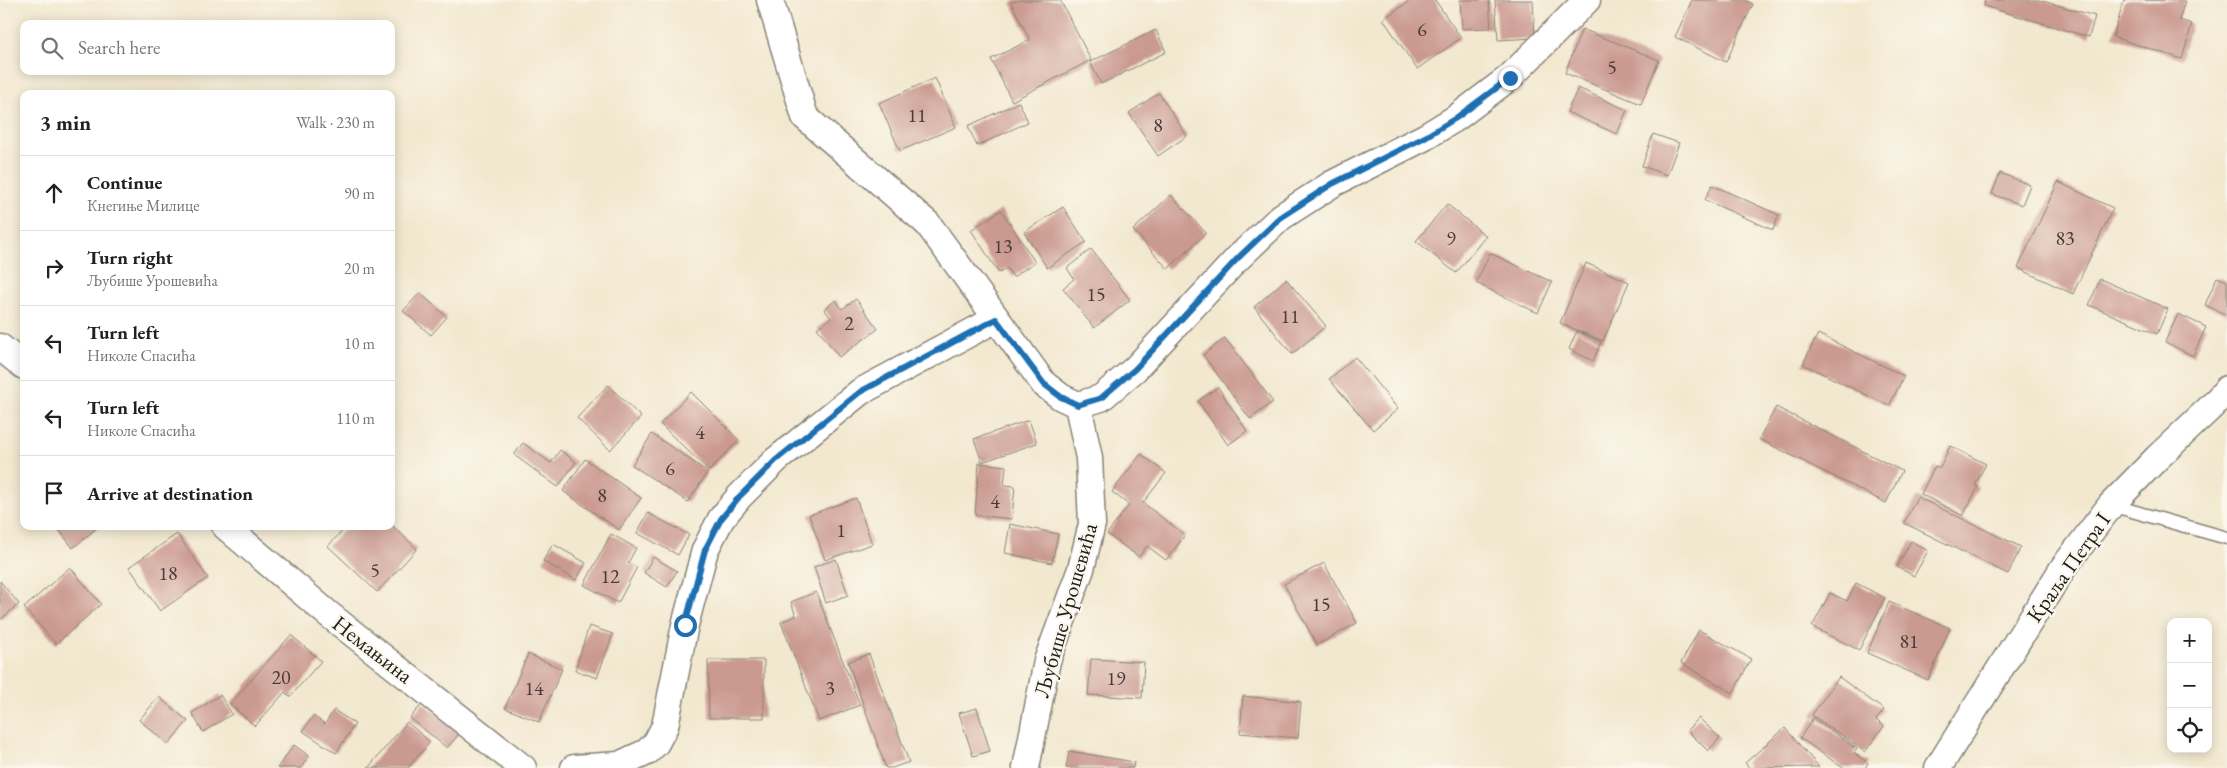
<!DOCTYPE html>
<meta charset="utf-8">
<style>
body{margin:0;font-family:"EB Garamond",serif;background:#f2f2f2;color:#202124}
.controls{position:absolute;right:15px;bottom:15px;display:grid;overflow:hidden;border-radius:10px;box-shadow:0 2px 12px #0003}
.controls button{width:45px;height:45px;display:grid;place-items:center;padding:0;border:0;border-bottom:1px solid #e0e0e0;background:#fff;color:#202124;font:25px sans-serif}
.stop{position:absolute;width:15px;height:15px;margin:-11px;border:4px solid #1f6fb2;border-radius:50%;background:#fff}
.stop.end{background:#1f6fb2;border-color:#fff;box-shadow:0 1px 5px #0008}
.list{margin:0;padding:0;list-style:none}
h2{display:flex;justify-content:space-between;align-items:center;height:65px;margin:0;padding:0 20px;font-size:21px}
h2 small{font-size:16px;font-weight:400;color:#757577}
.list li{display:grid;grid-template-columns:32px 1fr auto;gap:15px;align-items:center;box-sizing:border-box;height:75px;padding:0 20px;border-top:1px solid #e0e0e0}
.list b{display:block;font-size:19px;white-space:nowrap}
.list p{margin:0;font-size:16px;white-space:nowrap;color:#757577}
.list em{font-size:16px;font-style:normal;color:#757577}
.icon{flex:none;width:28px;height:28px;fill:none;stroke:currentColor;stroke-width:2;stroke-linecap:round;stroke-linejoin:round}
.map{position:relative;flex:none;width:2227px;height:768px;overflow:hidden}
.search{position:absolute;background:#fff;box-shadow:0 2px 12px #0003;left:20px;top:20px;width:375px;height:55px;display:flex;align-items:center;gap:12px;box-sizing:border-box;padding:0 18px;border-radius:10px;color:#757577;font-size:19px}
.panel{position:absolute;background:#fff;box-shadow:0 2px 12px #0003;left:20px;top:90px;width:375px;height:440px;border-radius:10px}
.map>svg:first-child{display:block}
.building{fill:#ca998f}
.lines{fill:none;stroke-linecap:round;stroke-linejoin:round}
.service-casing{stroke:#878276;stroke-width:15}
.minor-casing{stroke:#878276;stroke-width:29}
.service{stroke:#fff;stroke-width:12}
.minor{stroke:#fff;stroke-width:26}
.route{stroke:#1f6fb2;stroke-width:6}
.labels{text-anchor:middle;stroke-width:4.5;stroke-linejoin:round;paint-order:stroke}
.number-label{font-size:20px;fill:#483b39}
.street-label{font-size:22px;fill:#1c1c1c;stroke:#fbf7ec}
</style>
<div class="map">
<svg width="2227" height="768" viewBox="0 0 2227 768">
<rect width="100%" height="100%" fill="#fbf7ec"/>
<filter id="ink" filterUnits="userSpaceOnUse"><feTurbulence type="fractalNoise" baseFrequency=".02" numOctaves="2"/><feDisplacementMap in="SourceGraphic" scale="10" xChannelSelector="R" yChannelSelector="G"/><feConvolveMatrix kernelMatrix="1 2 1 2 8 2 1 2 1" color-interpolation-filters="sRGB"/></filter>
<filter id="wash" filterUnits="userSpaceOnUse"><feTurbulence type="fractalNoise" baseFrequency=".0096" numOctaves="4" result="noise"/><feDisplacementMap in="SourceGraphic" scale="20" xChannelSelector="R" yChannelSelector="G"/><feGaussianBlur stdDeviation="1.12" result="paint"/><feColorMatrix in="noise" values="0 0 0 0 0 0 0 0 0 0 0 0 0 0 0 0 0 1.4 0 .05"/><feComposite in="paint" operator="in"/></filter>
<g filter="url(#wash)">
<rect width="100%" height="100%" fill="#f2e8cf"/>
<g id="blocks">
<path class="building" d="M1017,0H1060L1091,60L1012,101L991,59L1030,40L1011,3Z
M1411,0H1435L1461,38L1417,69L1383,19Z
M1460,0H1489L1491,28L1462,29Z
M1495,0H1533L1535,38L1498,40Z
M1692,0H1745L1753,4L1726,62L1675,37Z
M1985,0H2039L2095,16L2089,37L1984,6Z
M2124,0L2185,1L2179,20L2192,24L2182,59L2113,37Z
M1582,29L1659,60L1641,104L1565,73Z
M1156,30L1166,52L1101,84L1090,62Z
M935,78L956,127L900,151L879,103Z
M1578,88L1627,110L1617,134L1567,112Z
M1159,93L1187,136L1158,156L1129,113Z
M1019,102L1028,122L977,146L968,126Z
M1653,134L1679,143L1667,175L1642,166Z
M2000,173L2030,185L2022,205L1992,194Z
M2058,182L2113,208L2073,294L2018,268Z
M1712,185L1779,215L1773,230L1705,200Z
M1171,195L1206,233L1168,269L1133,230Z
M1447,204L1486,236L1456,273L1416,241Z
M1063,207L1086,242L1047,268L1024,232Z
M1001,210L1035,262L1013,277L1007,268L999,273L971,230Z
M1091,249L1130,300L1094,328L1063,288L1074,279L1067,268Z
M1490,253L1552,282L1538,313L1476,283Z
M1586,263L1629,282L1603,341L1560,323Z
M2217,277L2227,281V315L2205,305Z
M1286,279L1326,326L1292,354L1254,307Z
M2100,279L2168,309L2157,334L2089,305Z
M420,293L447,317L431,335L403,311Z
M856,299L878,329L839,357L817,328L831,318L824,309L836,300L842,309Z
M2178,314L2206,327L2193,356L2165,342Z
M1577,331L1601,342L1593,361L1569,349Z
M1818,334L1904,376L1889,406L1803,364Z
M1225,338L1273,402L1250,419L1203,355Z
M1355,357L1398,409L1373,430L1329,379Z
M608,385L641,417L610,450L577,418Z
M1218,387L1247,431L1228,445L1198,401Z
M691,392L739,440L709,471L660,424Z
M1776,407L1902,471L1886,503L1759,439Z
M1029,420L1037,443L982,462L974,439Z
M652,434L708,472L688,502L632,465Z
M523,443L551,463L560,450L576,462L558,487L514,455Z
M1950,446L1986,464L1975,485L1978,487L1963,516L1921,494L1935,466L1940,468Z
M1141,454L1166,473L1143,503L1185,535L1166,560L1147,546L1139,557L1107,534L1129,505L1112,492Z
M585,459L641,498L619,530L563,491Z
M979,463L1006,466L1004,485L1015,486L1012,519L975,515Z
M1917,497L2021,547L2008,574L1904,523Z
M856,498L872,544L825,560L809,515Z
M648,513L689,535L678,555L637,533Z
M391,524L417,549L377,592L328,546L347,526H391Z
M1010,524L1058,534L1052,563L1005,553Z
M56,526H99L73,548Z
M177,534L208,578L160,611L129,567Z
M611,534L636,548L628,563L637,567L618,603L584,585Z
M1911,541L1928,551L1914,576L1897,567Z
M553,544L586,563L576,580L543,561Z
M653,557L677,571L667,587L644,573Z
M836,559L848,595L826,603L814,567Z
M1324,563L1357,623L1317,645L1284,584Z
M70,567L101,604L56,644L24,608Z
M0,581L19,604L0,620Z
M1856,583L1885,598L1859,650L1812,627L1830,593L1847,601Z
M816,592L860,705L819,721L781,622L796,616L791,602Z
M1889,602L1950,628L1928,680L1867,653Z
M589,626L613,634L597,678L575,670Z
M1699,630L1751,659L1733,693L1681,663Z
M291,635L321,661L290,697L285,692L255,726L230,704Z
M528,654L562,669L539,722L505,708Z
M869,654L909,762L892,768H886L848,662Z
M1091,659L1144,662L1142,698L1088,695Z
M708,660H764V718H709Z
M1839,677L1884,710L1876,720L1884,726L1865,752L1812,715Z
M220,695L232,714L203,732L192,713Z
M1243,696L1301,702L1298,738L1240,733Z
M159,697L188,721L168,744L139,720Z
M423,703L460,733L447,748L410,718Z
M977,708L990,751L973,756L959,713Z
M334,710L355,724L336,753L303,731L313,716L325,724Z
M1699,718L1720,738L1708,751L1687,730Z
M1813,718L1857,749L1854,753L1868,763L1865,768H1843L1800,738Z
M407,722L430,742L408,768H368Z
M1785,728L1819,767L1749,768L1745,763Z
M294,745L309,756L301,768H277Z
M1069,751L1134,762L1133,768H1066Z"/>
</g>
</g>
<g filter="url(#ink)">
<use href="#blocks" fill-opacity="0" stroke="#878276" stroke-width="1"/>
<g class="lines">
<g class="service-casing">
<path id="service" d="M2111,505L2227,538"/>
</g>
<g class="minor-casing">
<path id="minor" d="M770,0L805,117L928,224L1044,384L1061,397L1078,405L1089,458L1092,524L1081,569L1047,661L1026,768
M0,347L24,366
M1078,405L1101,398L1135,369L1238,258L1281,217L1332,184L1425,137L1456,118L1510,77L1587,0
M225,526L327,613L523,768
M574,768L619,765L647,752L656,743L665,726L685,625L705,550L721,519L739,497L776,460L860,392L996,319
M1938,768L2063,568L2111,505L2157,458L2212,406L2227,389"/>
</g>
<use href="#service" class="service"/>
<use href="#minor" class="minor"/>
</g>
</g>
<g class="lines" filter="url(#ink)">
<path class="route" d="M685,625L705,550L721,519L739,497L776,460L860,392L996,319L1044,384L1061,397L1078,405L1101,398L1135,369L1238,258L1281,217L1332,184L1425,137L1456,118L1510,78"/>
</g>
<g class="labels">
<g class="number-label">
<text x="1422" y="36">6</text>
<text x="1612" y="74">5</text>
<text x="917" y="122">11</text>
<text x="1158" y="132">8</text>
<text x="1451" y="245">9</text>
<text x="2065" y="245">83</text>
<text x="1003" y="253">13</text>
<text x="1096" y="301">15</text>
<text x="1290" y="323">11</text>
<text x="849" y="330">2</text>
<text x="700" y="439">4</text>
<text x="670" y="475">6</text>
<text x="602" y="502">8</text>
<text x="995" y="508">4</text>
<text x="841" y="537">1</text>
<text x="375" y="577">5</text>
<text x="168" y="580">18</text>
<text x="610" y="583">12</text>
<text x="1321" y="611">15</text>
<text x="1909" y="648">81</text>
<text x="281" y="684">20</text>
<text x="1116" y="685">19</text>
<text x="534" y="695">14</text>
<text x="830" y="695">3</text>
</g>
<g class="street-label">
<text transform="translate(2068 567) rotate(-55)" y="8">Краља Петра I</text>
<text transform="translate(1065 610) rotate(-74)" y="8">Љубише Урошевића</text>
<text transform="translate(373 649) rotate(38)" y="8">Немањина</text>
</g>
</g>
</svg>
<div class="controls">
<button>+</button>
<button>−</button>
<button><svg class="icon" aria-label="locate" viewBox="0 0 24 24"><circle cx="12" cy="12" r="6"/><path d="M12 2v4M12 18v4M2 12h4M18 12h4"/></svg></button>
</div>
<div class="stop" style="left:685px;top:625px"></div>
<div class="stop end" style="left:1510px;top:78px"></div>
<div class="search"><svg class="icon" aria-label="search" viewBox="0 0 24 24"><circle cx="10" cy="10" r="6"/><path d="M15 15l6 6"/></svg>Search here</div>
<section class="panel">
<h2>3 min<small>Walk · 230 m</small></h2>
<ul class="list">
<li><svg class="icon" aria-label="ahead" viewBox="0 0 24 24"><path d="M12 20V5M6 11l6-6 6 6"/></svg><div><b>Continue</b><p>Кнегиње Милице</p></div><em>90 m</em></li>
<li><svg class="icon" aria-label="right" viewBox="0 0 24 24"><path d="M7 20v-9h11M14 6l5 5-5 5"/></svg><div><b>Turn right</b><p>Љубише Урошевића</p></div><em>20 m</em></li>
<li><svg class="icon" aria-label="left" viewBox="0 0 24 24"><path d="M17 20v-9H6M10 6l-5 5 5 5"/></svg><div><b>Turn left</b><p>Николе Спасића</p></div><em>10 m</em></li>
<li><svg class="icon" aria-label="left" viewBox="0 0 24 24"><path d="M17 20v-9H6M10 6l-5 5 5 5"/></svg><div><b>Turn left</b><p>Николе Спасића</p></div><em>110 m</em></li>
<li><svg class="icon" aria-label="arrive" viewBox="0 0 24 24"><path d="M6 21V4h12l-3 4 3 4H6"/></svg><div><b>Arrive at destination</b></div></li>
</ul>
</section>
</div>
